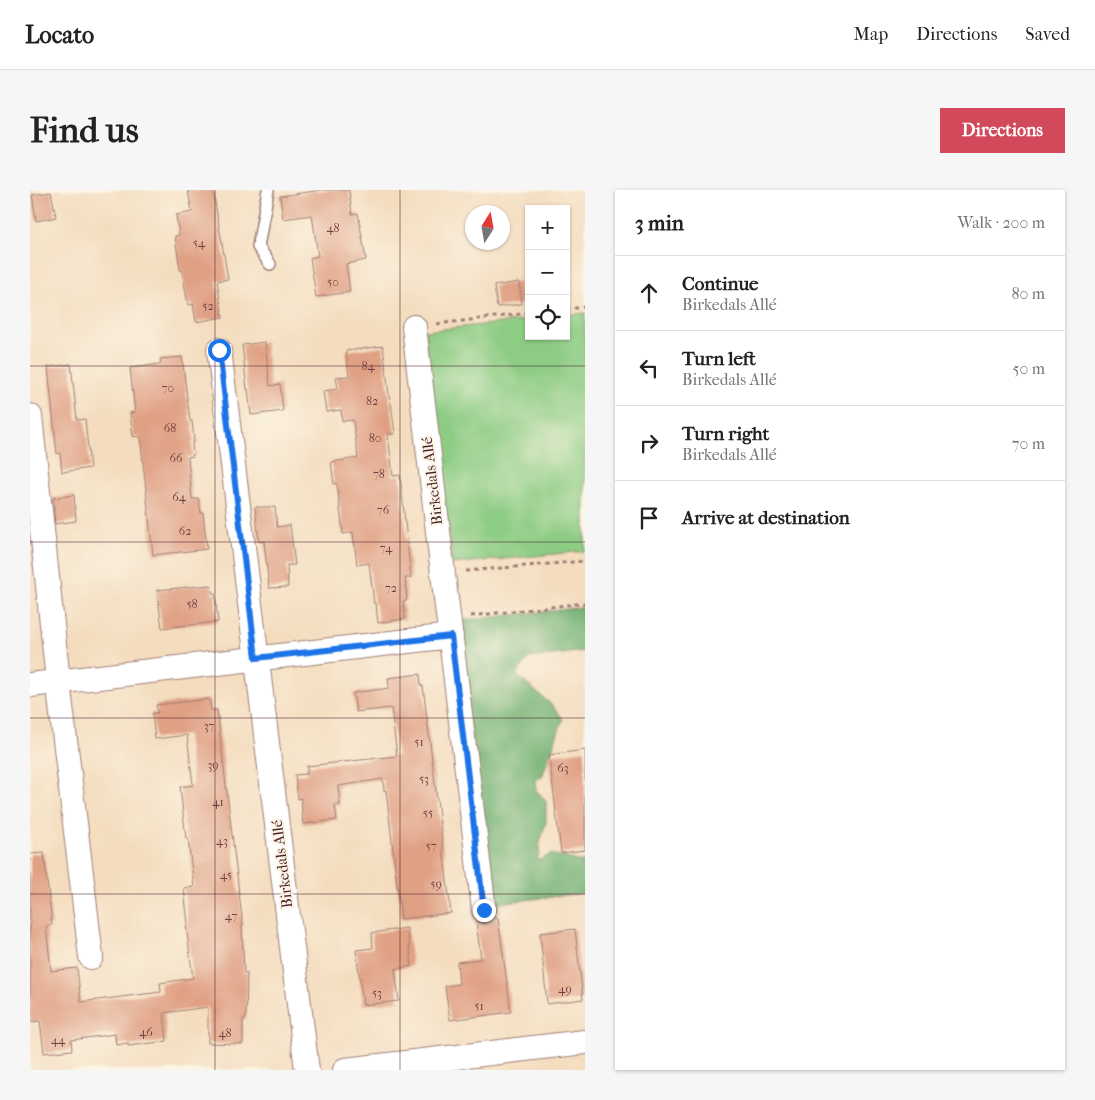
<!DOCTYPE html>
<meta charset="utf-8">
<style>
body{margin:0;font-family:"IM FELL French Canon",serif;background:#f6f6f6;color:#222}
.controls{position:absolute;right:15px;top:15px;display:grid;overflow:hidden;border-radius:0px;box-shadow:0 1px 4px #0004}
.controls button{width:45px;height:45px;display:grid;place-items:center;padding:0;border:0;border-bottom:1px solid #e0e0e0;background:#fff;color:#222;font:25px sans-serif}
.compass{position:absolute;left:435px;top:15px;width:45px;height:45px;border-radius:50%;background:#fff;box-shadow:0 1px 4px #0004;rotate:11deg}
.stop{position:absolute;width:15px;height:15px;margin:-11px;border:4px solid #1a73e8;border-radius:50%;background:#fff}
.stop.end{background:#1a73e8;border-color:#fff;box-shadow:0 1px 5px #0008}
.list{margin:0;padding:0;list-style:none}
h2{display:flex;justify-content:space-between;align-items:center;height:65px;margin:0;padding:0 20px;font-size:21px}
h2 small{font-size:16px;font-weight:400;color:#767676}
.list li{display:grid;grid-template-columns:32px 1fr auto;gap:15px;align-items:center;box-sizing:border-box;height:75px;padding:0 20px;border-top:1px solid #e0e0e0}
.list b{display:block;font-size:19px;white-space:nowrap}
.list p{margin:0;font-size:16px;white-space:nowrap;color:#767676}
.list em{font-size:16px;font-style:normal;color:#767676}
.icon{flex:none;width:28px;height:28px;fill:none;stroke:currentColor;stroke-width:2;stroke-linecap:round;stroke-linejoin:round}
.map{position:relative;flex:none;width:555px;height:880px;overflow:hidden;border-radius:0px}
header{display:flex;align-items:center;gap:30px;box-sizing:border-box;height:70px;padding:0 25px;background:#fff;border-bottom:1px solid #e0e0e0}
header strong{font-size:24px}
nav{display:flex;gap:28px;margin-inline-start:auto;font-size:18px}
.intro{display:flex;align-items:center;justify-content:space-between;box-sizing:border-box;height:120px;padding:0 30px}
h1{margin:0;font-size:35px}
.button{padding:12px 22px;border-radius:0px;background:#d1495b;color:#fff;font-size:18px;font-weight:700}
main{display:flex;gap:30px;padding:0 30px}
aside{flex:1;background:#fff;border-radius:0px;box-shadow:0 1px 4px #0004}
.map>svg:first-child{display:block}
.green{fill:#8ccc83;stroke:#6b7657}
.forest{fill:#71b071;stroke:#5e684e}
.building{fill:#e0a084}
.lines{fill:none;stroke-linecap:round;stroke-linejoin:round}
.lane-casing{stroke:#9f7e75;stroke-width:14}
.street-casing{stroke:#9f7e75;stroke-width:26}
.path{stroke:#9f7e75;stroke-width:3;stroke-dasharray:4 4;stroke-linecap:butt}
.lane{stroke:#fff;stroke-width:11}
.street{stroke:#fff;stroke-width:24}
.route{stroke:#1a73e8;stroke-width:6}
.grid{fill:none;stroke:#4a1f2b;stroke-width:1;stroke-opacity:0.55}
.labels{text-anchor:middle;stroke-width:4;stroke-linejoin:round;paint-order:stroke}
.number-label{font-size:12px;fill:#703f41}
.street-label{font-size:15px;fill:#4a1f2b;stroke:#fcf5e5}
</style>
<header>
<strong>Locato</strong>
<nav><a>Map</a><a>Directions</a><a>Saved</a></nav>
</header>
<div class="intro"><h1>Find us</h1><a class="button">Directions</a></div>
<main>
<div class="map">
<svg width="555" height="880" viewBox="0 0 555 880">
<rect width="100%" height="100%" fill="#fcf5e5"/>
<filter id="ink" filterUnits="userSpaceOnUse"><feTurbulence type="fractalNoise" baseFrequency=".02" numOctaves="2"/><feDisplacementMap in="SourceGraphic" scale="10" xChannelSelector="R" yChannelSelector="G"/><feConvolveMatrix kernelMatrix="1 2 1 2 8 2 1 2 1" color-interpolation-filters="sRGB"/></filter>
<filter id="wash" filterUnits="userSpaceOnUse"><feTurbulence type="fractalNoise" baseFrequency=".0096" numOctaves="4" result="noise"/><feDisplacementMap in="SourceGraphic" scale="20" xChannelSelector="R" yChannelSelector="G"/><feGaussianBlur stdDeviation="1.12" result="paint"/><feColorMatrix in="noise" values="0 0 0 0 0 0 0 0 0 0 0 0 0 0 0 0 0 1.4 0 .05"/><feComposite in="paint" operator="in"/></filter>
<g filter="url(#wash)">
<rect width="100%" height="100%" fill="#f4ddbf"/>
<path class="green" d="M555,123V361L422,374L395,141L499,130V146H536V125Z"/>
<path class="forest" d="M555,417V461L499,468L486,485L522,515L533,529L512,587L505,590L506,600L516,611V632L510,653L508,671L521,664L555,673V703L460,714L428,431Z"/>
<g id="blocks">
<path class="building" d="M158,0H183L198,89L187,91L193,127L166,132L163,114L158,115L152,80H150L145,46L149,45L146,25L162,22Z
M292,0H319L322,24L328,23L336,70L316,74L320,102L286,107L280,68L288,66L282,25L253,29L250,6Z
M21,2L26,27L6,31L2,5Z
M489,92L492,114L467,117L464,96Z
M235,152L240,196L250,194L253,221L221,225L218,199L217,200L212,155Z
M353,156L360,213H361L365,244H358L363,286L370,285L381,388H375L377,410L373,411L375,429L348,433L346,414H344L339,373L327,375L323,342L313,344L307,294H304L301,272L328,268L323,230L312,231L311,220L296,222L293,201L308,199L306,187L319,186L316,161Z
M152,167L160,231H162L164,251L162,252L163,266L158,267L162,309H169L171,323H173L177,359L123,365L111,254L109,246L103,247L100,223L105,222L100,178L131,174L130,169Z
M41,174L47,230L55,229L60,278L32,282L30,263L27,264L18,177Z
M44,305L46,331L25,334L23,308Z
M225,317H245L247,337L260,335L265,375H257L258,397L239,398L234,351L229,352Z
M181,395L182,403H185L188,432L132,438L127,400Z
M390,484L391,496H393L421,723L371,729L356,600L354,601L353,589L308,596L310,615H305L307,630L273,634L271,608L268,609L265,585L277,584V576L367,566L361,518L326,522L323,503L359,498L358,488Z
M179,509L181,520H187L213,736H212L214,783H217L216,829H213V854L178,853V817L134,823L137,851L98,856V853L86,855L85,844L41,850L42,860L14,863L10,831L0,832V664L14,663L22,735L16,736L21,781L47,778L51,812L131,802L130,793L163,788L156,735H158L154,698L164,697L158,649H156L150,597L163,595L157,545L125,549L122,523H128L126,515Z
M555,560V660L531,663L519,565Z
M465,728H468L481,822L420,830L415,796L429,794L427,772L451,769L446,731L449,733L456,734L462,731Z
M377,738L382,776L365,779L369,811L333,815L326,760L343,758L342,743Z
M545,739L553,809L517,814L510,743Z"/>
</g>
</g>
<g filter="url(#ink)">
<use href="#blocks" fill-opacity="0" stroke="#9f7e75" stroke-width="1"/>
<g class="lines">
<g class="lane-casing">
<path id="lane" d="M238,0L228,57L240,74"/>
</g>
<g class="street-casing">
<path id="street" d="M384,137L413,384L454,720
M189,160L277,880
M0,226L28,491L61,767
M0,495L421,446
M315,880L555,852"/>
</g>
<path class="path" d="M536,119L555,117
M407,134L499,123
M436,381L555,371
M441,426L555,413"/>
<use href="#lane" class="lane"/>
<use href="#street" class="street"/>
</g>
</g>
<g class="lines" filter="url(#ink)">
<path class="route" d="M189,160L226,468L421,446L454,720"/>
</g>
<path class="grid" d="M185,0V880M370,0V880M0,176H555M0,352H555M0,528H555M0,704H555"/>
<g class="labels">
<g class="number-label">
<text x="303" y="42">48</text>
<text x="169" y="57">54</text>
<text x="303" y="96">50</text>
<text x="178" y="120">52</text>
<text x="338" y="180">84</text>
<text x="138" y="202">70</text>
<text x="342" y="215">82</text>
<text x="140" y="242">68</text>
<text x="345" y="252">80</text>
<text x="146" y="272">66</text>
<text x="349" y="288">78</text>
<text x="149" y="311">64</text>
<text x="353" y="324">76</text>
<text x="155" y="345">62</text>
<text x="356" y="362">74</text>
<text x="361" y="402">72</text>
<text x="162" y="418">58</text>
<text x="179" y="540">37</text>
<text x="389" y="556">51</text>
<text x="183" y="579">39</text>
<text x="533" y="582">63</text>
<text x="394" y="593">53</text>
<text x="188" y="616">41</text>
<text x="398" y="627">55</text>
<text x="192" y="655">43</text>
<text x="401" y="660">57</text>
<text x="196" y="689">45</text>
<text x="406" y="698">59</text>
<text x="201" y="730">47</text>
<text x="535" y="803">49</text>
<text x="347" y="807">53</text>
<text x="449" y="820">51</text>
<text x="116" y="846">46</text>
<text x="195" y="847">48</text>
<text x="28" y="854">44</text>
</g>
<g class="street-label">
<text transform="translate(402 291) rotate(-97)" y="5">Birkedals Allé</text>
<text transform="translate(252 674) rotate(-97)" y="5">Birkedals Allé</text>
</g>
</g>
</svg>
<div class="controls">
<button>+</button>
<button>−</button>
<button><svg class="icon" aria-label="locate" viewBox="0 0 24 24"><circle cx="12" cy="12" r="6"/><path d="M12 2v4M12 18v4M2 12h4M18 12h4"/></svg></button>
</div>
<svg class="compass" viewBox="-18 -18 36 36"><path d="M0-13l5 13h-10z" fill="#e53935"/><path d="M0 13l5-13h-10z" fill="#767676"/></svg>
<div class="stop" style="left:189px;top:160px"></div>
<div class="stop end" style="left:454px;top:720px"></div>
</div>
<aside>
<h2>3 min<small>Walk · 200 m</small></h2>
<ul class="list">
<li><svg class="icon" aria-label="ahead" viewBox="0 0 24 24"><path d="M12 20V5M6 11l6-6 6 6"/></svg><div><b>Continue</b><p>Birkedals Allé</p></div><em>80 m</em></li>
<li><svg class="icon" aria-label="left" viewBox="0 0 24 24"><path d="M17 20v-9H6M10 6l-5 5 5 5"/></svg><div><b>Turn left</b><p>Birkedals Allé</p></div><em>50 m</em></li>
<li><svg class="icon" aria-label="right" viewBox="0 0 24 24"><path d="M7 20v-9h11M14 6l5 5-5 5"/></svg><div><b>Turn right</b><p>Birkedals Allé</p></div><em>70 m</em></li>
<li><svg class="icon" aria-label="arrive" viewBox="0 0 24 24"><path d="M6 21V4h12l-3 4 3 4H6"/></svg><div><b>Arrive at destination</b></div></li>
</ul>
</aside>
</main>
